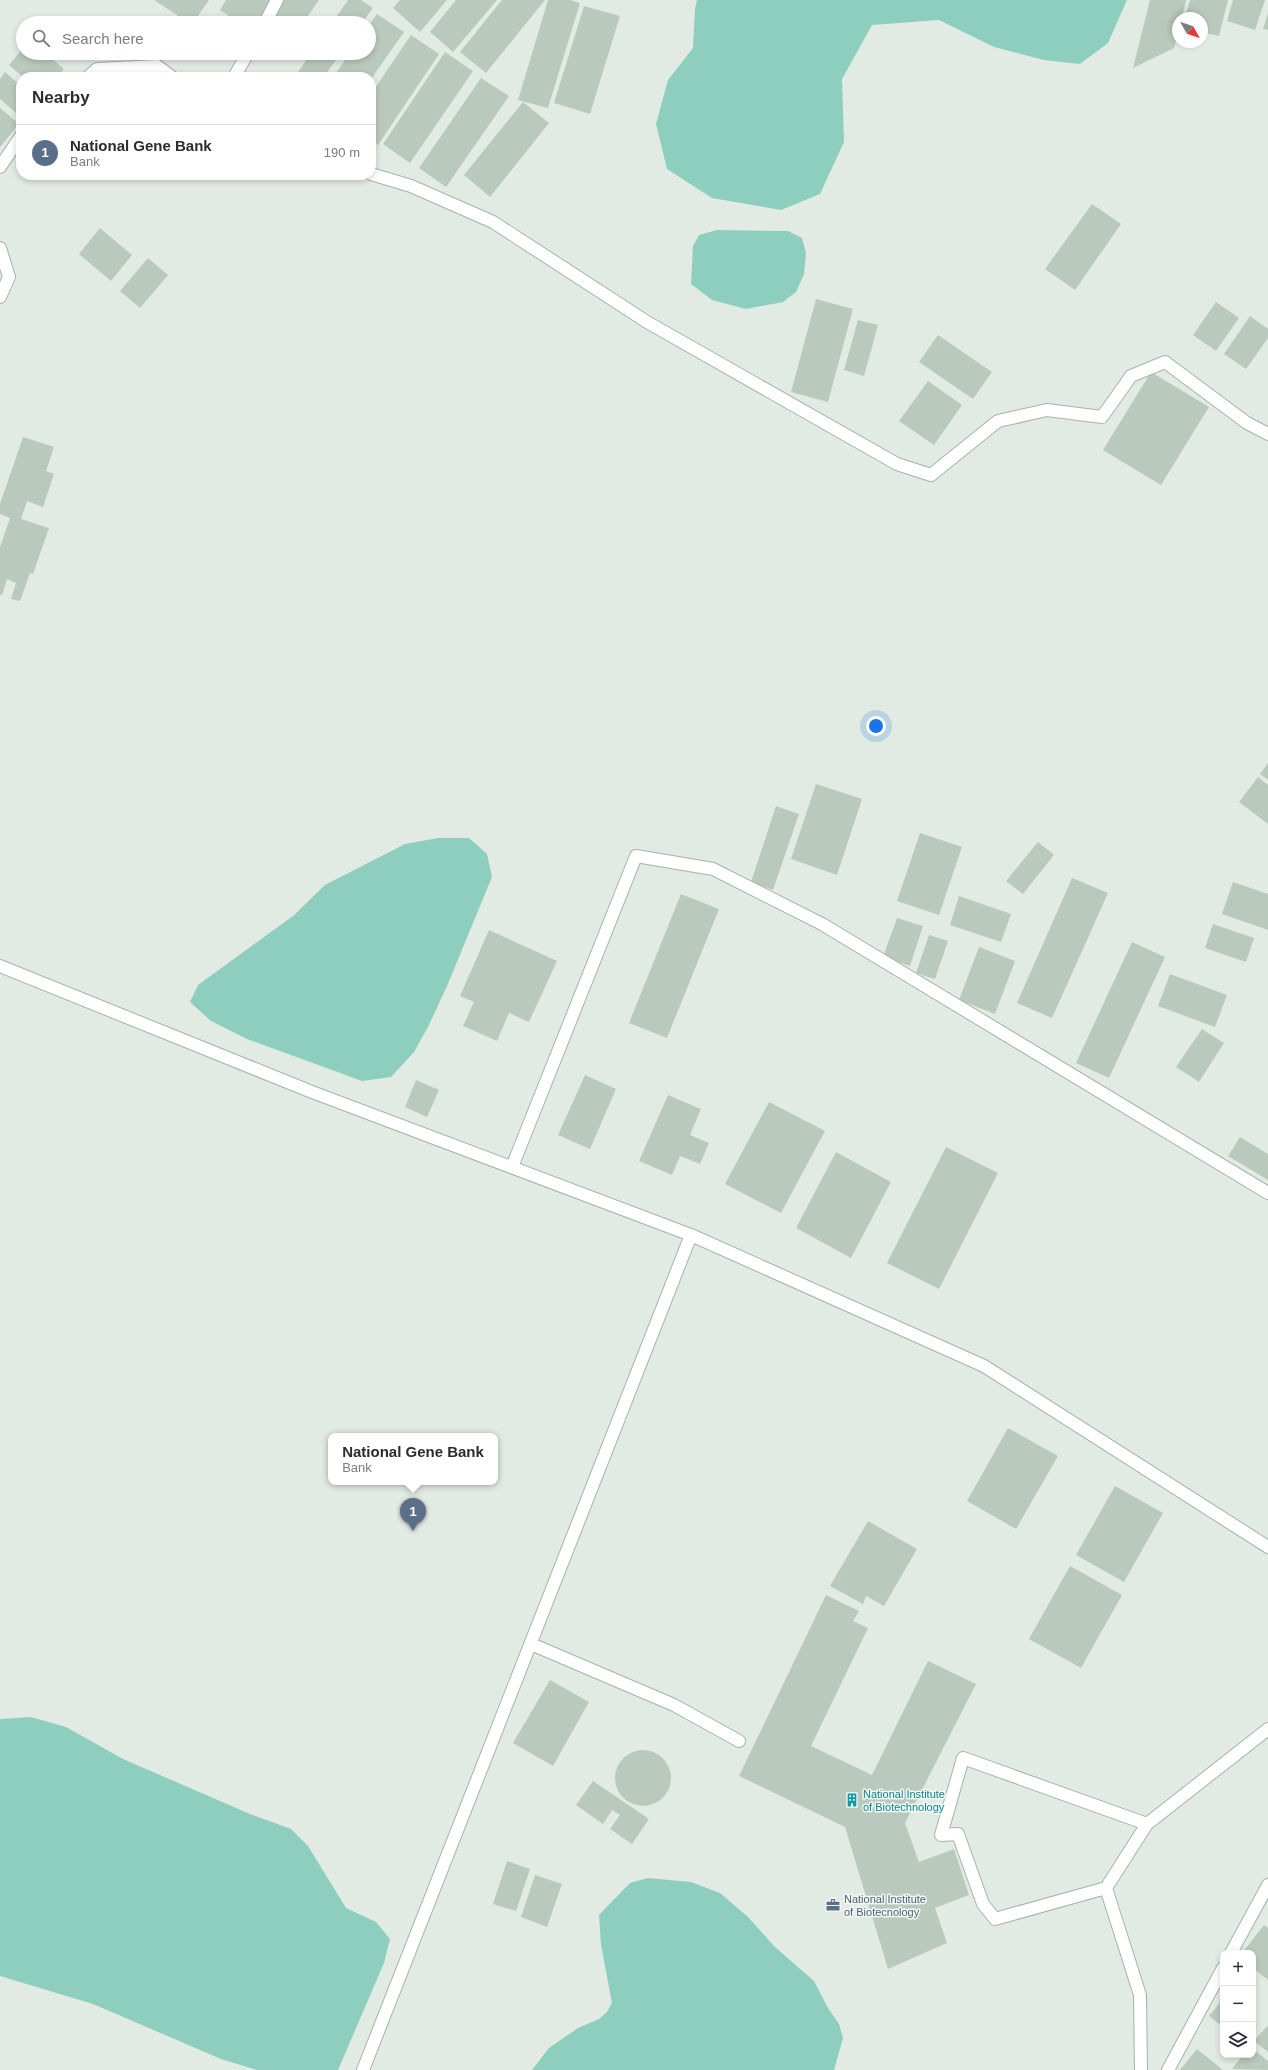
<!DOCTYPE html>
<meta charset="utf-8">
<style>
body{margin:0;font-family:Arial,sans-serif;background:#f7f7f7;color:#2b2b33}
.controls{position:absolute;right:12px;bottom:12px;display:grid;overflow:hidden;border-radius:8px;box-shadow:0 2px 6px #0003}
.controls button{width:36px;height:36px;display:grid;place-items:center;padding:0;border:0;border-bottom:1px solid #e1e1e2;background:#fff;color:#2b2b33;font:20px sans-serif}
.compass{position:absolute;left:1172px;top:12px;width:36px;height:36px;border-radius:50%;background:#fff;box-shadow:0 2px 6px #0003;rotate:130deg}
.you{position:absolute;left:876px;top:726px;width:14px;height:14px;margin:-10px;border:3px solid #fff;border-radius:50%;background:#1a73e8;box-shadow:0 0 0 6px #1a73e833}
.badge{display:grid;place-items:center;width:26px;height:26px;border-radius:50%;background:#eb6175;color:#fff;font-size:13px;font-weight:700}
.pin{position:absolute;translate:-50% -33px;filter:drop-shadow(0 1px 2px #0008)}
.pin::after{content:'';position:absolute;top:21px;width:14px;height:12px;background:inherit;clip-path:polygon(0 0,100% 0,50% 100%)}
.popup{position:absolute;left:328px;top:1433px;width:170px;height:52px;box-sizing:border-box;display:grid;place-content:center;border-radius:8px;background:#fff;filter:drop-shadow(0 1px 3px #0005);font-size:13px;white-space:nowrap;color:#7c7c81}
.popup b{font-size:15px;color:#2b2b33}
.popup::after{content:'';position:absolute;left:50%;top:100%;margin-left:-8px;border:8px solid transparent;border-top-color:#fff}
.list{margin:0;padding:0;list-style:none}
h2{display:flex;justify-content:space-between;align-items:center;height:52px;margin:0;padding:0 16px;font-size:17px}
h2 small{font-size:13px;font-weight:400;color:#7c7c81}
.list li{display:grid;grid-template-columns:26px 1fr auto;gap:12px;align-items:center;box-sizing:border-box;height:56px;padding:0 16px;border-top:1px solid #e1e1e2}
.list b{display:block;font-size:15px;white-space:nowrap}
.list p{margin:0;font-size:13px;white-space:nowrap;color:#7c7c81}
.list em{font-size:13px;font-style:normal;color:#7c7c81}
.icon{flex:none;width:22px;height:22px;fill:none;stroke:currentColor;stroke-width:2;stroke-linecap:round;stroke-linejoin:round}
.map{position:relative;flex:none;width:1268px;height:2070px;overflow:hidden}
.search{position:absolute;background:#fff;box-shadow:0 2px 6px #0003;left:16px;top:16px;width:360px;height:44px;display:flex;align-items:center;gap:10px;box-sizing:border-box;padding:0 14px;border-radius:22px;color:#7c7c81;font-size:15px}
.panel{position:absolute;background:#fff;box-shadow:0 2px 6px #0003;left:16px;top:72px;width:360px;height:108px;border-radius:16px}
.map>svg:first-child{display:block}
.water{fill:#8dcebe}
.building{fill:#bac9be}
.lines{fill:none;stroke-linecap:round;stroke-linejoin:round}
.minor-casing{stroke:#a5b3a8;stroke-width:14}
.minor{stroke:#fff;stroke-width:12}
.labels{text-anchor:middle;stroke-width:3;stroke-linejoin:round;paint-order:stroke}
.culture-label{font-size:11px;fill:#0d838f;stroke:#f2f8f3;text-anchor:start}
.service-label{font-size:11px;fill:#4e5e75;stroke:#f2f8f3;text-anchor:start}
</style>
<div class="map">
<svg width="1268" height="2070" viewBox="0 0 1268 2070">
<rect width="100%" height="100%" fill="#e2ebe3"/>
<path class="water" d="M697,0H1127L1108,43L1080,64L1044,60L994,47L939,20L872,25L842,79L844,142L820,194L781,210L712,198L667,169L656,124L668,80L693,48L695,9Z
M717,230L788,231L802,238L806,253L804,274L796,292L783,302L746,309L712,300L691,284L693,246L699,235Z
M438,838H469L487,854L492,877L447,986L428,1027L414,1052L391,1077L362,1081L247,1039L211,1021L190,1002L198,985L293,916L325,885L405,844Z
M31,1717L66,1727L123,1759L250,1814L291,1829L308,1846L346,1908L376,1922L390,1939L384,1963L338,2070H257L221,2059L93,2004L0,1976V1719Z
M648,1878L691,1882L720,1893L748,1917L775,1947L814,1981L828,2008L839,2024L843,2038L834,2070H532L549,2048L578,2028L599,2019L607,2012L612,2003L601,1945L599,1915L630,1883Z"/>
<path class="building" d="M154,0H209L193,23H189Z
M226,0H273L257,23H239L220,10Z
M283,0H319L303,23H267Z
M348,0H361L373,8L362,23H332Z
M400,0H447L420,32L393,8Z
M456,0H497L453,52L430,32Z
M502,0H545L486,73L460,52Z
M548,0H570L580,3L548,108L518,100Z
M1150,0H1186L1182,18H1178V34L1174,48L1133,68Z
M1190,0H1228L1219,36L1202,32V18H1185Z
M1233,0H1265L1255,30L1227,21Z
M584,6L620,16L590,114L554,103Z
M1268,13V30L1263,29Z
M377,14L404,32L371,79V77H333L350,53H369V25Z
M411,35L439,54L378,145L371,140V94Z
M23,48V53H45L64,69L57,77H23L9,65Z
M445,52L473,71L410,163L383,144Z
M311,53H341L324,77H295Z
M5,72L21,86V117L0,99V79Z
M481,78L509,96L446,187L419,168Z
M523,102L549,123L490,197L464,175Z
M0,108L19,124L0,147Z
M1092,204L1121,224L1075,290L1045,269Z
M100,228L132,255L111,281L79,254Z
M148,258L168,275L140,308L120,291Z
M816,299L853,309L828,402L791,392Z
M1216,302L1239,318L1216,351L1193,335Z
M1250,316L1268,329V338L1246,369L1224,354Z
M858,320L878,325L864,376L844,370Z
M938,335L992,372L973,399L919,362Z
M1151,372L1209,407L1161,485L1103,450Z
M928,381L962,405L934,445L899,421Z
M23,437L54,447L46,471L54,474L43,507L27,501L21,519L49,528L33,574L30,573L20,601L11,599L16,583L7,579L2,595H0V547L10,518L0,514V504Z
M1268,763V780L1260,774Z
M1258,777L1268,785V824L1239,802Z
M816,784L862,799L837,875L791,859Z
M776,806L799,814L773,890L751,882Z
M920,833L962,847L939,915L897,901Z
M1038,842L1054,855L1023,894L1006,881Z
M1072,878L1108,893L1052,1018L1017,1003Z
M1233,882L1268,894V930L1222,914Z
M681,894L719,909L667,1038L629,1023Z
M959,896L1011,914L1001,942L950,925Z
M897,918L923,926L910,966L883,957Z
M1213,924L1254,938L1246,962L1205,948Z
M489,930L557,961L529,1022L509,1013L497,1041L463,1026L474,1002L460,996Z
M929,935L948,941L935,979L916,973Z
M1132,942L1165,957L1109,1078L1076,1063Z
M979,947L1015,961L995,1014L959,1000Z
M1170,974L1227,995L1215,1027L1158,1006Z
M1202,1029L1224,1043L1199,1082L1176,1067Z
M585,1075L616,1089L590,1149L558,1135Z
M416,1080L439,1090L427,1117L405,1107Z
M668,1095L701,1109L690,1135L709,1143L700,1164L680,1156L672,1175L639,1161Z
M769,1102L825,1131L781,1213L725,1184Z
M1240,1137L1268,1154V1180L1228,1156Z
M946,1147L998,1173L939,1289L887,1263Z
M836,1152L891,1182L851,1258L796,1228Z
M1008,1428L1058,1456L1016,1529L967,1501Z
M1115,1486L1163,1513L1124,1582L1076,1555Z
M868,1521L917,1549L884,1606L866,1596L863,1604L830,1586Z
M1070,1566L1122,1595L1081,1668L1029,1639Z
M826,1595L859,1611L853,1621L868,1628L811,1746L872,1775L928,1661L976,1684L905,1823L919,1862L954,1849L969,1895L935,1908L947,1943L888,1969L845,1827L739,1776Z
M550,1680L589,1702L553,1766L513,1743Z
M615 1778a28 28 0 1 1 56 0a28 28 0 1 1-56 0Z
M593,1781L649,1819L632,1844L610,1829L620,1815L612,1810L603,1824L576,1805Z
M507,1861L530,1869L516,1911L493,1904Z
M535,1875L562,1884L547,1927L521,1917Z
M1264,1925L1268,1928V1980L1253,1968V1953H1242Z
M1223,1999V2027L1209,2016Z
M1267,2026L1268,2027V2052L1254,2041Z
M1197,2049L1223,2070H1180Z
M1253,2049L1268,2061V2070L1232,2069L1243,2055H1253Z"/>
<g class="lines">
<g class="minor-casing">
<path id="minor" d="M265,23L277,0
M88,77L97,69L157,66L172,77
M234,77L248,53
M0,167L21,136
M371,174L411,186L493,222L647,322L897,464L931,475L998,421L1047,410L1102,417L1131,376L1165,362L1247,423L1268,434
M0,248L9,277L0,297
M0,966L312,1092L691,1235L984,1366L1268,1547
M512,1167L636,856L713,869L822,924L1268,1193
M531,1644L674,1705L739,1741
M1106,1888L995,1919L983,1904L958,1834L941,1835L963,1758L1147,1824
M1231,1953L1268,1885
M363,2070L691,1235
M1141,2070L1140,1995L1106,1888L1147,1824L1268,1729
M1168,2070L1223,1968"/>
</g>
<use href="#minor" class="minor"/>
</g>
<defs>
<g id="building-bare" transform="scale(1.08)"><path d="M-4-6H4V6H1V3H-1V6H-4ZM-2.5-4.3h1.7v1.8h-1.7ZM.8-4.3h1.7v1.8H.8ZM-2.5-1h1.7V.8h-1.7ZM.8-1h1.7V.8H.8Z" fill="#0f9aa8" stroke="#f2f8f3" stroke-width="2.5" paint-order="stroke"/></g>
<g id="office-bare" transform="scale(1.08)"><path d="M-6-3h4V-5.5h4V-3h4V5H-6ZM-1-4.5V-3h2v-1.5ZM-6 0V1H6V0Z" fill="#5c6f8a" stroke="#f2f8f3" stroke-width="2.5" paint-order="stroke"/></g>
</defs>
<g fill-rule="evenodd">
<use href="#building-bare" x="852" y="1800"/>
<use href="#office-bare" x="833" y="1905"/>
</g>
<g class="labels">
<g class="culture-label">
<text x="863" y="1798">National Institute<tspan x="863" dy="13">of Biotechnology</tspan></text>
</g>
<g class="service-label">
<text x="844" y="1903">National Institute<tspan x="844" dy="13">of Biotecnology</tspan></text>
</g>
</g>
</svg>
<div class="controls">
<button>+</button>
<button>−</button>
<button><svg class="icon" aria-label="layers" viewBox="0 0 24 24"><path d="M12 4l9 5-9 5-9-5zM3 14l9 5 9-5"/></svg></button>
</div>
<svg class="compass" viewBox="-18 -18 36 36"><path d="M0-13l5 13h-10z" fill="#e53935"/><path d="M0 13l5-13h-10z" fill="#7c7c81"/></svg>
<div class="you"></div>
<div class="pin badge" style="left:413px;top:1531px;background:#5c6f8a">1</div>
<div class="popup"><b>National Gene Bank</b>Bank</div>
<div class="search"><svg class="icon" aria-label="search" viewBox="0 0 24 24"><circle cx="10" cy="10" r="6"/><path d="M15 15l6 6"/></svg>Search here</div>
<section class="panel">
<h2>Nearby<small></small></h2>
<ul class="list">
<li><span class="badge" style="background:#5c6f8a">1</span><div><b>National Gene Bank</b><p>Bank</p></div><em>190 m</em></li>
</ul>
</section>
</div>
